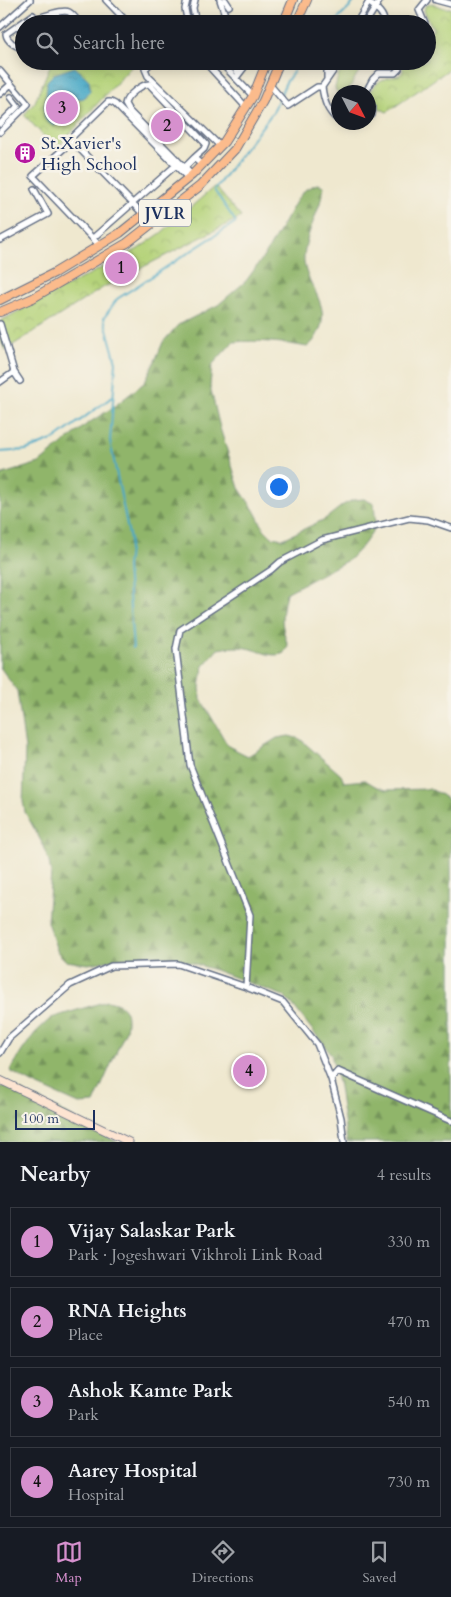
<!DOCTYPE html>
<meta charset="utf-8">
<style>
body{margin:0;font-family:Cardo,serif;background:#20242c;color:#f1f3f6}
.compass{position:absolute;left:331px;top:85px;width:45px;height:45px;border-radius:50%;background:#171b24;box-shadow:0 2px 12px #0003;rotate:132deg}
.scale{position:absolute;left:15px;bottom:12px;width:80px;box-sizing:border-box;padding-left:5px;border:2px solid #1b2f5e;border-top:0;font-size:14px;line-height:18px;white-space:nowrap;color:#1b2f5e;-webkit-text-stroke:4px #f7f3e8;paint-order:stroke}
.you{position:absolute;left:278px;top:486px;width:18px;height:18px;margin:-12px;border:4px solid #fff;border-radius:50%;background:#1a73e8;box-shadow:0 0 0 8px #1a73e833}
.badge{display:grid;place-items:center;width:32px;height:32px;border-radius:50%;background:#d690ce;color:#111;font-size:16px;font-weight:700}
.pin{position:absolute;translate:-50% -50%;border:2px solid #fff;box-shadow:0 1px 5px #0006}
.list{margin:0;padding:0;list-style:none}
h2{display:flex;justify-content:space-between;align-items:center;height:65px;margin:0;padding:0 20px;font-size:21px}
h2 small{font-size:16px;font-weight:400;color:#9ea1a6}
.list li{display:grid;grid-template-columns:32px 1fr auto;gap:15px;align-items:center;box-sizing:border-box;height:70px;margin:0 10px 10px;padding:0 10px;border:1px solid #363941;border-radius:0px}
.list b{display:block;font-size:19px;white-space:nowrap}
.list p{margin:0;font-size:16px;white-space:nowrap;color:#9ea1a6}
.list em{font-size:16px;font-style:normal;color:#9ea1a6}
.icon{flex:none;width:28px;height:28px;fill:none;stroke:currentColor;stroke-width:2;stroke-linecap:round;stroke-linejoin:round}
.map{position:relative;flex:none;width:451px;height:1142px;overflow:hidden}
.search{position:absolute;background:#171b24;box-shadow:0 2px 12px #0003;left:15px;right:15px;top:15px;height:55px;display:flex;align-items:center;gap:12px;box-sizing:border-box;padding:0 18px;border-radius:28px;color:#9ea1a6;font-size:19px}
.sheet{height:385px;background:#171b24}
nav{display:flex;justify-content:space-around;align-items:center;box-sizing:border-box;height:70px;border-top:1px solid #363941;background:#171b24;font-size:14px;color:#9ea1a6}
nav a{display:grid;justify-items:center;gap:2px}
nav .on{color:#d690ce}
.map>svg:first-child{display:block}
.green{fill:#b5d37a;stroke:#68816c}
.forest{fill:url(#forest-firs);stroke:#567264}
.park{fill:url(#park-crowns);stroke:#68816c}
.water{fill:url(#water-ripples);stroke:#316c92}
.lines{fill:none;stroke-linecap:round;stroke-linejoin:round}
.stream{stroke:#47a8c6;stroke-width:2}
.street-casing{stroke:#657086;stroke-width:8}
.secondary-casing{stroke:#657086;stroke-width:9}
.primary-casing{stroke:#657086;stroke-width:10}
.street{stroke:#fff;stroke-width:5}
.secondary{stroke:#fde4d1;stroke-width:7}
.primary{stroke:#fbbb8c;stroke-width:8}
.labels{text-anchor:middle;stroke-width:5;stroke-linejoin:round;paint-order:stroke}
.shield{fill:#f7f3e8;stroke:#5d6a87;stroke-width:1}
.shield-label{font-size:16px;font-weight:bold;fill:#1b2f5e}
.poi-label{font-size:18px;fill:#1b2f5e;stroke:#f7f3e8;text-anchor:start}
</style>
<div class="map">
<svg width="451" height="1142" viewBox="0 0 451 1142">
<defs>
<pattern id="forest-firs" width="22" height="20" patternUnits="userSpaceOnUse" patternTransform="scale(1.25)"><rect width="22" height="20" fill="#90b56a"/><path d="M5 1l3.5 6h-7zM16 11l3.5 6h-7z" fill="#75945a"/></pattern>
<pattern id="park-crowns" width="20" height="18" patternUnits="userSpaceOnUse" patternTransform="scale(1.25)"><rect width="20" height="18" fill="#b5d37a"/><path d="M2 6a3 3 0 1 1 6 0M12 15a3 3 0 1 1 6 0" fill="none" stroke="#9bb56c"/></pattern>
<pattern id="water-ripples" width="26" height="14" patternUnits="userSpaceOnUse" patternTransform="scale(1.25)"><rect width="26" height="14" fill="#47a8c6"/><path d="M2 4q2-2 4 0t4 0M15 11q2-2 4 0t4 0" fill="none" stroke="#3a89a4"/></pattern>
</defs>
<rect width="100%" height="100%" fill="#f7f3e8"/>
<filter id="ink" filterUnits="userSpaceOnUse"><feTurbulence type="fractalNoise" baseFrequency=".02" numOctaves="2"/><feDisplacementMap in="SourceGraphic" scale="10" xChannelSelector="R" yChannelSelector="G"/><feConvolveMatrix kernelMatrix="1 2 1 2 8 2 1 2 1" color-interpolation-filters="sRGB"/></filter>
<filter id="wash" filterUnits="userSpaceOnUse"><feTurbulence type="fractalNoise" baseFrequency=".0096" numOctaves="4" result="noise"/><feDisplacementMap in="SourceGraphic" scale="20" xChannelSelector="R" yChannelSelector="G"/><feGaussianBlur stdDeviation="1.12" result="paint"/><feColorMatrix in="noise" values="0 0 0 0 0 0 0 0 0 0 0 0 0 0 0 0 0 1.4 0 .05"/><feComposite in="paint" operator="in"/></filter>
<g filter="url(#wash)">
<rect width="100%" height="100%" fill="#efe8cf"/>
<path class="green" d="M346,61H366L356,76L349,89L338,92V94L335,88L339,74Z"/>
<path class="forest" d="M317,184L324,186C321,210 306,231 304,256C302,282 331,301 320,329C316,337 314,342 307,347C282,342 258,340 233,342L212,365L210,386L220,428L239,488L254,510L264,529L272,537L283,539L325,519L343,505L353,500L364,499L374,504L376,525L365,543L350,559L286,593C281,617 280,622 288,646L283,654C269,657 264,652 251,649C240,646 229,647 218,649L203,666L200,688L201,699L228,746L248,756L277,738L289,736L300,739L341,775L344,782L365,780L375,786L386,790L430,789L440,794L451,802V1142H347L339,1087L331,1054L292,1004L284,996L212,969L179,959L149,955L88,964L66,961L58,953L47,922L51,873L49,862L41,841L25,812L23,802L25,749L17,691L0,667V475L39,463L87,424L112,408L144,383L155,361L163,342L178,325L218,305L246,281L267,252L298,198L306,189Z
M107,1001C126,1004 129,1012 126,1030L94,1103L79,1104L34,1084L10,1071L22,1051L35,1033L51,1018Z
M11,1086L58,1109L117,1142H0V1087Z"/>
<path class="park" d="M432,3L444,8H451V68L387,112C376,107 372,103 370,91C378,79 386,78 400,75L403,71L402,61H427V36L433,29L424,11L425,6Z
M52,61H127L132,66L56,149L24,115L35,102Z
M215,186L241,217L104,287L5,350L0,338V321L138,249L161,233Z"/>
<path class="water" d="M75,67L89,80L90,91L84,98L68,101L63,106L67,111L66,117L54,126C50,123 46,122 45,118C42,112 48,91 47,81L54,74Z"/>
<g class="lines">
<path class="stream" d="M333,24L350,7L355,0
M0,452L26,450L55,439L112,397
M133,648L127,567L130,540L110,441L116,362L104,318L117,299L236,222L214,190L273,112L285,84L300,61"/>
</g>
</g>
<g filter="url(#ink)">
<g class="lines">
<g class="street-casing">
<path id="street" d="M106,0L127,22L131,24
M187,0L185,9L188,24
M195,0L193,8L196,24
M220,0L228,24
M225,0L229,6
M436,0L451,4
M369,3C376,8 385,14 384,24
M356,24L370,0
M365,24L380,0
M425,24L419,10L427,0
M0,27L30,0
M24,49C16,46 7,42 6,34L33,15L37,19C43,16 63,9 69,12C73,14 77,20 80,24
M153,61L145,69L148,76L220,146
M204,61L246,107
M219,61L253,96
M228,61L239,74
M0,71L28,104L0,132
M236,78L249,61
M327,79V71L333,61
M270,85L288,106L317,87H322
M366,92L373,79L379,73H395L399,69V61
M0,94L11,84
M368,100L373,107L372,115L368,117
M338,120C327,111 324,101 322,87L340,61
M346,122H357
M0,124L18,106L11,97
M72,141L33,176L99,245
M184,168L194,158
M192,175L129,111L125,104C126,96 142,84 149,84L206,144L204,149L194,158L202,165
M143,214L72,141L73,136L108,102H111L115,104L188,178
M93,238L175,166
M0,240L48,214L34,189
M0,324L14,372L0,382
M14,372L20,381
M246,987L250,915L190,765L176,649L180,630L271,570L280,562L322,540L409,518L428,520L451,528
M0,1053L9,1038L70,985L111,966L178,964L246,987L283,1002L317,1044L331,1079L341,1118L344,1142
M331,1079L338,1071L451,1121"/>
</g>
<g class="secondary-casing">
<path id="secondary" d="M0,1080L129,1142"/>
</g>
<g class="primary-casing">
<path id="primary" d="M283,24L293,0
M296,24L307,0
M0,300L54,273L120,233L192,175L224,142L253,96L267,61
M0,312L33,298L127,243L200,186L235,149L263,101L280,61"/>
</g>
<use href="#street" class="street"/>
<use href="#secondary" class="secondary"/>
<use href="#primary" class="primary"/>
</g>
</g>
<defs>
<g id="building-disc" transform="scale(1.125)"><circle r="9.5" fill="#b5179e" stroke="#f7f3e8"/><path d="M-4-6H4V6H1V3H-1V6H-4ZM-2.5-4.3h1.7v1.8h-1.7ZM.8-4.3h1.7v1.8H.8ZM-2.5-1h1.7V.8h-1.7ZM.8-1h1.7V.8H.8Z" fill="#fff"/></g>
</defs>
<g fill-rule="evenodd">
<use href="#building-disc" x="25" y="153"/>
</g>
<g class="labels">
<rect class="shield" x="139" y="199.5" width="52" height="27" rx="4"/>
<g class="shield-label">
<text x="165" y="219">JVLR</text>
</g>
<g class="poi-label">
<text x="41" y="149">St.Xavier's<tspan x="41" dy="21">High School</tspan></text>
</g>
</g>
</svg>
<svg class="compass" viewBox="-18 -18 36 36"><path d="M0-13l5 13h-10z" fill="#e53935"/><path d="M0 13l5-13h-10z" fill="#9ea1a6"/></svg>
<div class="scale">100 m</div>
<div class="you"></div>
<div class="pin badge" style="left:121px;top:268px">1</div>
<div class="pin badge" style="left:167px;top:126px">2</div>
<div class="pin badge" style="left:62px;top:108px">3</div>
<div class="pin badge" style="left:249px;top:1071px">4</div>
<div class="search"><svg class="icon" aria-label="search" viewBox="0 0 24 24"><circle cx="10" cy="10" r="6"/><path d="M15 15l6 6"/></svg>Search here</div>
</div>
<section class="sheet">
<h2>Nearby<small>4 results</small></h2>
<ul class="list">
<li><span class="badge">1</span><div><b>Vijay Salaskar Park</b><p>Park · Jogeshwari Vikhroli Link Road</p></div><em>330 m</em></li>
<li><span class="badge">2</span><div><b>RNA Heights</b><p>Place</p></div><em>470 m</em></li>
<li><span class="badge">3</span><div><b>Ashok Kamte Park</b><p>Park</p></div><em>540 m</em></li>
<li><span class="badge">4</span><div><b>Aarey Hospital</b><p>Hospital</p></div><em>730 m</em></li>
</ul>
</section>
<nav>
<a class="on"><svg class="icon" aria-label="map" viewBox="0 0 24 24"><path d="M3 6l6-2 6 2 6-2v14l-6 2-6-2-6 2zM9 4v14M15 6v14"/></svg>Map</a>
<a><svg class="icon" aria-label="directions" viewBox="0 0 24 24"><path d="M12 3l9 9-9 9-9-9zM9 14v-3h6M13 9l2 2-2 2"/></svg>Directions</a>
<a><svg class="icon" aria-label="saved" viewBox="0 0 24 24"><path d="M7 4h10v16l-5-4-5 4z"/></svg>Saved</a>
</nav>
